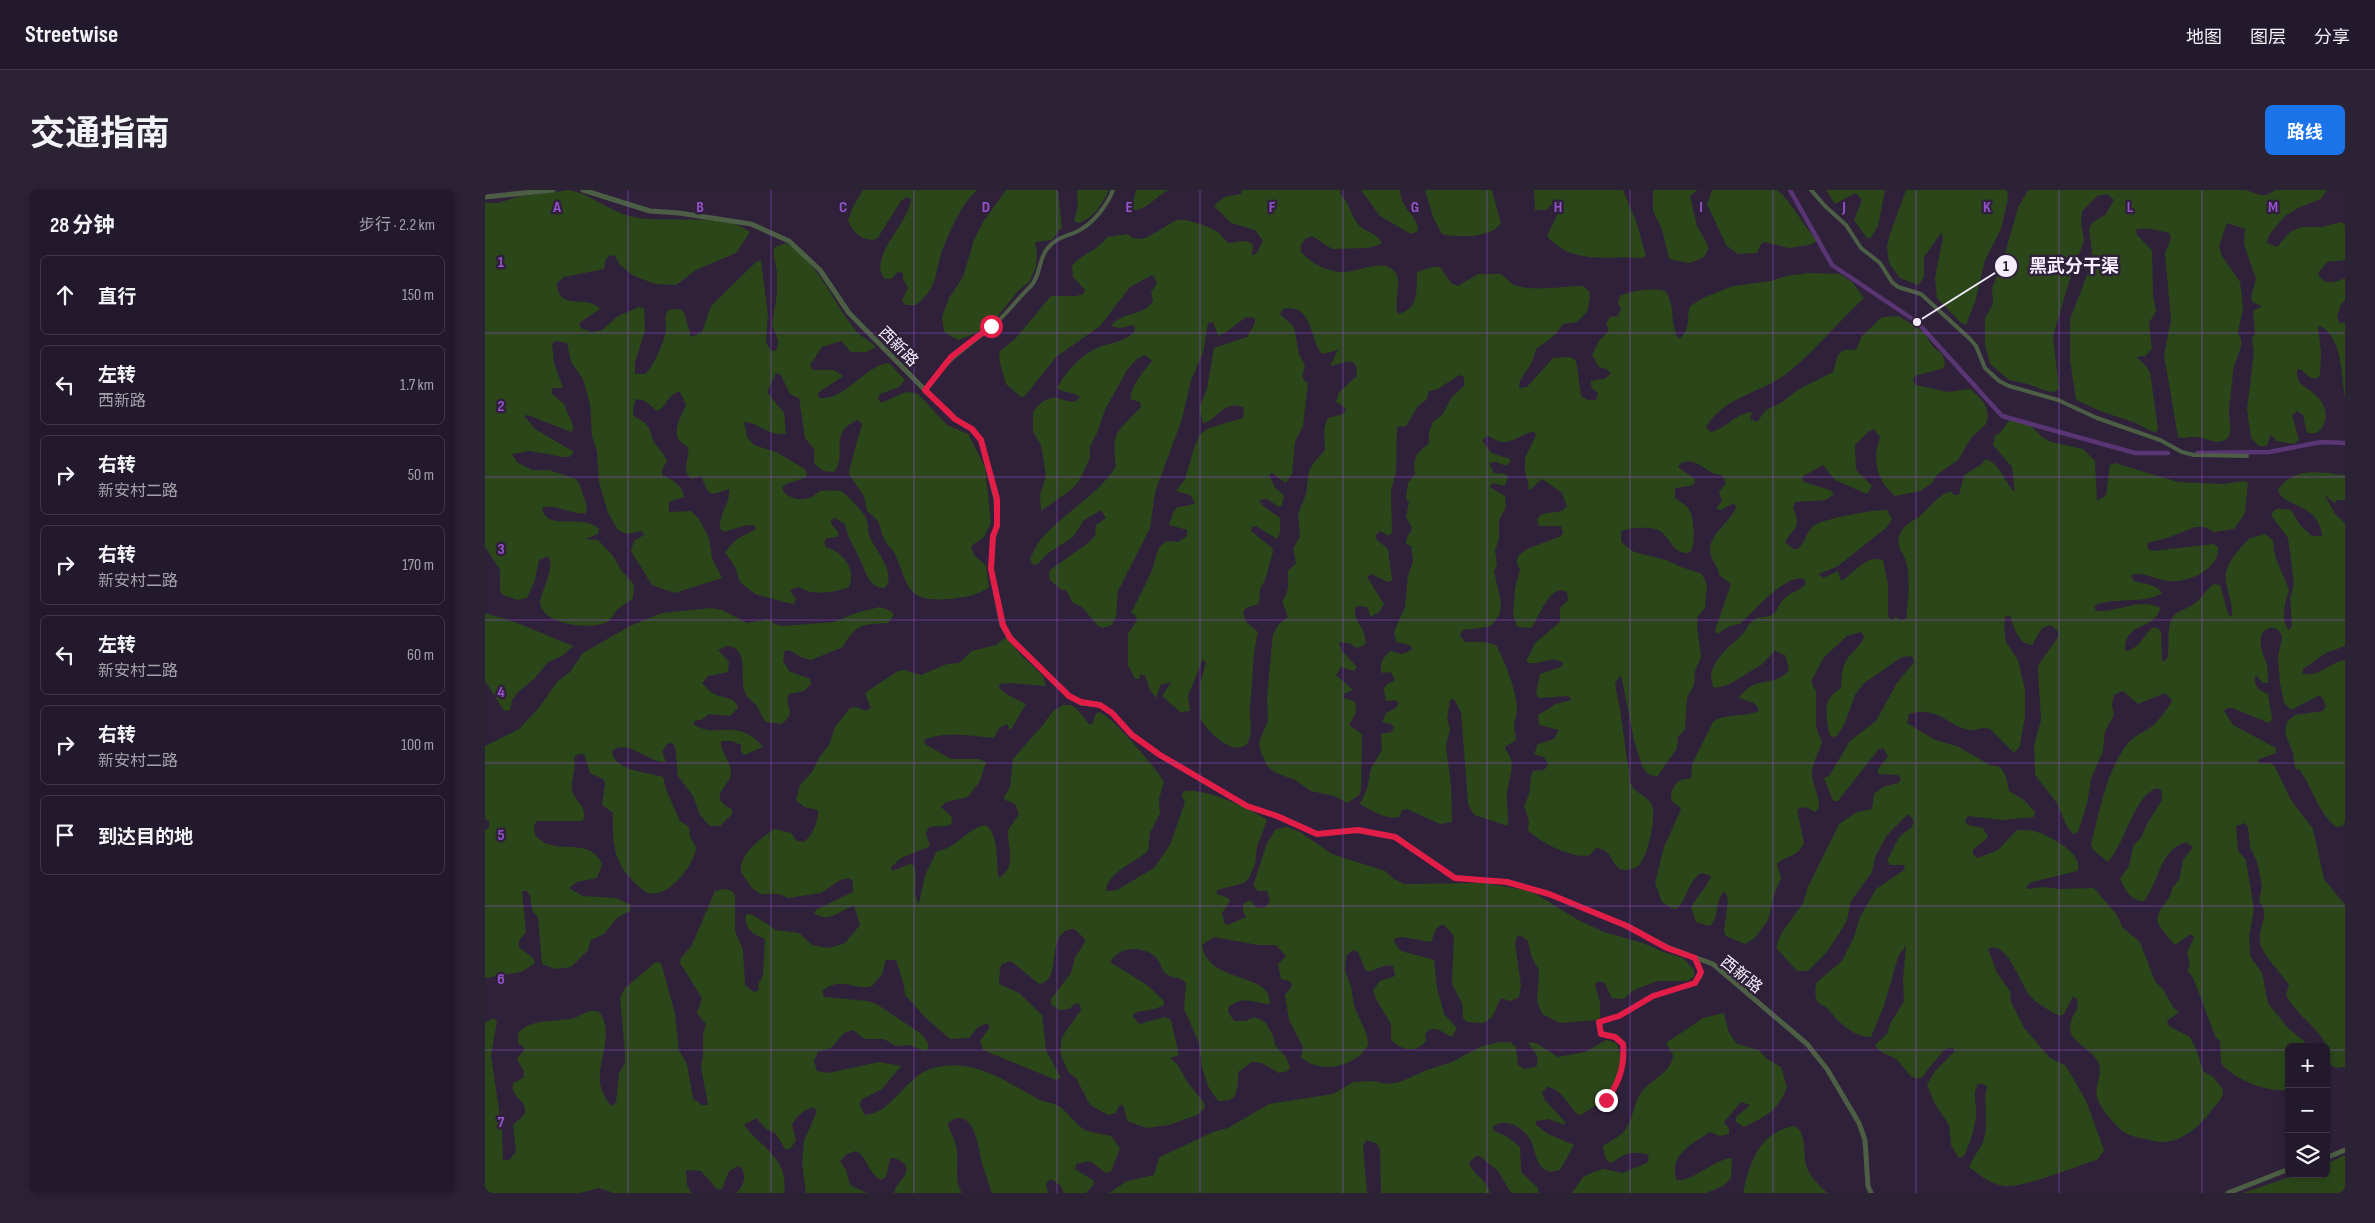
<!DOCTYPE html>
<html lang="zh">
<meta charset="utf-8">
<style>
body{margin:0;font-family:"Sofia Sans Condensed","Noto Sans SC",sans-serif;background:#2b2234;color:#f1f3f6}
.controls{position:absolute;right:15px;bottom:15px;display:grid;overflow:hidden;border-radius:8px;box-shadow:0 2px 8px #0003}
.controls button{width:45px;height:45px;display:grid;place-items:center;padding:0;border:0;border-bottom:1px solid #403848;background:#23192c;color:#f1f3f6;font:25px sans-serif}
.stop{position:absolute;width:15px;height:15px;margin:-11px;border:4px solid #e11d48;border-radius:50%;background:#fff}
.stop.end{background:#e11d48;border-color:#fff;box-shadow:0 1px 5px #0008}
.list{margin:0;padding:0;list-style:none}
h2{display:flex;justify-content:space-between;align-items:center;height:65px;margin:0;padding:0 20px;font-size:21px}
h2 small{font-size:16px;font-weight:400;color:#a3a0a9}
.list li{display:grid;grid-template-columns:32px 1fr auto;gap:15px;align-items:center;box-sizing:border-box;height:80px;margin:0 10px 10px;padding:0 10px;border:1px solid #403848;border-radius:8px}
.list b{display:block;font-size:19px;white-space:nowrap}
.list p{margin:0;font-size:16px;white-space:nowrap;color:#a3a0a9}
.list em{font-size:16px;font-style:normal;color:#a3a0a9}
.icon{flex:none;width:28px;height:28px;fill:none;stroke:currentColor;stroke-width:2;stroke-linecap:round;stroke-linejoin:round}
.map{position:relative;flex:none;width:1860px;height:1003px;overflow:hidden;border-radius:8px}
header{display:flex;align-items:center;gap:30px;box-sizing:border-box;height:70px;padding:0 25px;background:#23192c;border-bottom:1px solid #403848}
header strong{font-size:24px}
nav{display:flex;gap:28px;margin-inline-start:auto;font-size:18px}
.intro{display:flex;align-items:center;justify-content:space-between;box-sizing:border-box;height:120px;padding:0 30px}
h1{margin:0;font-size:35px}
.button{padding:12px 22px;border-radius:8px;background:#1a73e8;color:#fff;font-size:18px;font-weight:700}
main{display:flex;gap:30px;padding:0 30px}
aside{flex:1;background:#23192c;border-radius:8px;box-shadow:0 2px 8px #0003}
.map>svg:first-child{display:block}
.green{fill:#2b471a}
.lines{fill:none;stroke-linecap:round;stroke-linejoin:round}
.canal{stroke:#5a3573;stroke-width:4.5}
.minor{stroke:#4c5e43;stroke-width:4}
.tertiary{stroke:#4c5e43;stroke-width:5}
.route{stroke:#e11d48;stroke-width:6}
.grid{fill:none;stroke:#9453cc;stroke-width:1;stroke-opacity:0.55}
.labels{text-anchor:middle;stroke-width:5;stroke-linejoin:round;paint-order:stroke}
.street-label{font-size:16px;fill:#f6eefe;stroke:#2f213a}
.grid-label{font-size:16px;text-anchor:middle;font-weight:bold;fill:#9453cc;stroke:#2f213a;stroke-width:5;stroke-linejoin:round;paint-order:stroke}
.leader{fill:none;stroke:#f6eefe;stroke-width:2}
.callout-dot{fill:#f6eefe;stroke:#2f213a;stroke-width:2}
.mark-label{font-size:15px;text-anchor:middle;font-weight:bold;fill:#111}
.callout-label{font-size:18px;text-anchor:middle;font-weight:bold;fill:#f6eefe;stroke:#2f213a;stroke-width:5;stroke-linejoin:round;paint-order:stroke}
</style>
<header>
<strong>Streetwise</strong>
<nav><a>地图</a><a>图层</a><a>分享</a></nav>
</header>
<div class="intro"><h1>交通指南</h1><a class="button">路线</a></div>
<main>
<aside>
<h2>28 分钟<small>步行 · 2.2 km</small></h2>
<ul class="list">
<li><svg class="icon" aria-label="ahead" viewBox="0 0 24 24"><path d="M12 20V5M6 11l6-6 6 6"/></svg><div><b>直行</b></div><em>150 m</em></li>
<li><svg class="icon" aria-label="left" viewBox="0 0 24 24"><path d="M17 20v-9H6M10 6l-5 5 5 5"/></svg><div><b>左转</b><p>西新路</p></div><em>1.7 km</em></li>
<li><svg class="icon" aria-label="right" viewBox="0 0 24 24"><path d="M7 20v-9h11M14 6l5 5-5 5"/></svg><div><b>右转</b><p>新安村二路</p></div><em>50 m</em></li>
<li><svg class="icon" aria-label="right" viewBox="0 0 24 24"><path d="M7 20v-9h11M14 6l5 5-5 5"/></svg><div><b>右转</b><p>新安村二路</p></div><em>170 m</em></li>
<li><svg class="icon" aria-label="left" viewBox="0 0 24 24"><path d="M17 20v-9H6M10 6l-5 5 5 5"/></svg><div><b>左转</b><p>新安村二路</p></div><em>60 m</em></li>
<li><svg class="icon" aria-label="right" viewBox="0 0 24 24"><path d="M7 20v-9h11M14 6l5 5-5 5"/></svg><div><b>右转</b><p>新安村二路</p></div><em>100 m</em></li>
<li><svg class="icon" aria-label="arrive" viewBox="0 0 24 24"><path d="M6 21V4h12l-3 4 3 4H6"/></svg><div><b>到达目的地</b></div></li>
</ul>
</aside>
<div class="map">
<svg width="1860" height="1003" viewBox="0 0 1860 1003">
<rect width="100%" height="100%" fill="#2f213a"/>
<path class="green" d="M84,0C106,4 125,22 148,27C183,34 238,22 265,42L251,63L211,80L191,95L170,94L147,85L135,75L130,66L125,65L121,69L119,79L79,87L72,93C73,123 102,103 115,119L94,133L96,138L106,142L117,140L133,126L154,117L159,118L160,141L150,172V184H160C168,178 180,150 181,140C181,132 179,127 183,120L195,119L199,122L206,147L217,142L226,116L271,72L276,70L283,126L281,152L286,161L292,160L293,150L287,135L292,103V82L288,61L290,57L301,53C333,72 346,109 368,137C374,146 383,149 391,157L382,162H366L356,151L337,157L325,175L327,180H349L358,186L333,203L334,208C361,211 378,176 404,173L420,190L414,197L395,204L393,209L396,213L421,202L432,203L462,235L483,244L500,277L506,333L499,347L486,356L489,365L501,376L504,397C495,405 477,408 464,409C420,412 425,397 410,364C408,359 403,357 401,352C391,335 401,336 382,321L379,306L365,286L364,281L377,234L373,230C342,242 363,265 349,282L339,281L329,274V259L320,248L314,208L305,204L296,185L291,183L282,202L299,223L301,244C282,246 271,231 259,232L262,247L269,255L291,262L320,279L322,284L320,288L301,294L297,298C300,308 317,312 326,307C330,306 332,302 336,301C342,300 350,300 355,301C359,301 379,323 381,328C384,335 382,343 386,350C393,362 411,385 400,398C385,398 382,385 377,374C370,357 364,352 360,334L350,328L346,330V334L354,343L352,347L342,348L339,352L341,357C359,363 371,379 364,397C354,401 338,404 327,402C318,401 313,393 305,401L311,409L309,414L303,413L270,404L255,392L250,377L240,362L252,349L271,339L269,335L258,336L239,342L235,339C233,324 246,313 244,299C223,306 225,307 216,286L207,289L203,286C198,275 205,266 203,258C201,254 197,254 194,250C187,240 197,225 201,215L195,202C182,203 182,218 172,221L160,211L151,209C142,233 155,224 164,238C166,242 166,246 168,250C172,258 179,262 182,271L177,280V285C187,289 198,296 199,307L184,312V322L206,321L214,329L224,348L227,368L237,388L190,403L167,395L146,361L149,351L159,345L157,341L142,344L133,340L123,323L114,292L112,261L107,246L105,214L98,189L86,172L82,153L71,151L67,153L69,173L78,198H68L66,203L79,214L89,238L86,242L43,225L39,226L50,239L89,262L84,267H79L44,261L27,264L32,272L47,280H64L91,289L94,293L102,317L101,323C85,325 70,313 57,318C62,343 98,322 114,339L113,344L100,349L113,350L128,366L136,380L147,392L149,397L148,408C143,413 137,415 132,420C128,424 127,429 122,432C106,441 54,434 55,411C58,398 70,378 63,366L54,370L50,390L42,408L32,410L18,405L15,401V380L0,357V13H13L32,7Z
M378,0H492C476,15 467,36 459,56C449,79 455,97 431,115H421L417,111L423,98L418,89V83L413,82L406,89H400C381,68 425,33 426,9L421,7L416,11L392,49C377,52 370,44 363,31L368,17Z
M521,0H573L577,37L567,50L550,52L552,62L551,77L544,92L533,101L508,132L489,144L473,150L459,142L457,127L464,108L478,87L489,50L498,32Z
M592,0H624C617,14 609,28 594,33L589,31L593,17Z
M651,0H684C670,6 659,25 642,19L649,9Z
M757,0H856L855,4C865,12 865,25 873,34C881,43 892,42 897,54L883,58L847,59L827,46L820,49L816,55V62C827,74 841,81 857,82C873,83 898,67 910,82C918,93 908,112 913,124C935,118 931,100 932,82L947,77H955L966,93L973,96L993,84H1016C1020,87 1025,93 1029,95C1046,102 1079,96 1098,96L1104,101L1105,108L1102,122L1092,132L1078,134L1069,146L1051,159L1047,172L1035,191L1034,198L1042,197L1068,168L1084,167L1091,170L1096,206L1103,210H1111L1113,203L1107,198L1105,191L1119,189L1126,184L1122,179L1114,177L1107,165L1114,151L1124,140L1121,134L1125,127L1133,126L1136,119L1133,113L1135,106C1148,100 1167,98 1180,101C1191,114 1184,134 1194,149C1206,140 1201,129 1205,116L1218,108L1248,96L1286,91L1301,86L1324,83L1355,84L1368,93L1379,108C1353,132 1332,159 1305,181C1279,203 1240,205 1221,237L1226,242C1242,238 1251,223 1267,222L1265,229L1272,232L1281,220L1296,213L1314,199L1348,182C1353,167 1351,157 1371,160L1377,146L1397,127L1413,126L1432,137L1440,144L1448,157L1457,164L1460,173L1459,178L1430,186L1428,191L1431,195L1463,202L1485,199C1496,208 1507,219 1501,234L1486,248L1473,270L1453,284L1447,293L1435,301L1410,306C1391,290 1387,271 1395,247L1389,239L1384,241L1370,255L1371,280L1387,296L1382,304L1350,290L1338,275L1317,287L1319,292L1345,300L1349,304L1341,310L1310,312L1308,317C1316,338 1311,335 1300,352L1308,359H1313C1320,353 1321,343 1328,336C1336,329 1390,319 1402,320L1407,329L1402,337L1353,376L1334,384L1338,388L1353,381L1356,391C1369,384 1380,364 1398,370L1403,395V425L1406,430L1411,427L1415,430L1421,429C1423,411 1426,390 1421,371C1418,362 1411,357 1414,346C1418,334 1428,332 1436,325C1446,317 1453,305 1466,301L1469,305H1474L1479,285L1497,274L1500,269C1516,273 1519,293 1530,302L1527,277L1508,255L1510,245L1515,243L1525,229L1542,232L1557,247L1566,252L1598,259L1610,271L1612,311L1621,305L1625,275L1630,273L1693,292L1738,294L1759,291L1763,293L1760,323L1749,339L1729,342L1720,337H1710L1682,348L1662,353L1663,359L1668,361L1728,354L1733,357C1735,379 1703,393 1684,391C1672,390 1662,383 1650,384L1646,386L1649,391C1659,394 1672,394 1677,403C1660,415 1629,406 1609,416L1611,421C1632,423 1656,407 1675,418C1670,442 1639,430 1640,461C1654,460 1658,446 1667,438H1673L1676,442L1677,472L1682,469C1685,457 1682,445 1685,433C1688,421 1701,420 1709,414C1717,408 1721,399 1729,394L1735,395L1743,424L1747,427C1748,414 1743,404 1741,392C1738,374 1754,360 1765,348L1780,344L1788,350L1790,366L1804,400C1800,412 1795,430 1804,440L1807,436L1805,409L1809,394L1803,348L1786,325C1790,316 1797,319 1806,320L1815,335L1827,346H1837C1834,312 1798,318 1793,300C1809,275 1836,283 1860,285V310H1853L1849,313L1839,304L1850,324L1860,333V456L1841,463L1818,479L1817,483C1834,489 1844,472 1860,470V631L1858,636L1851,637C1832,621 1828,598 1814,579L1811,580C1808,574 1810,566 1807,560C1803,550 1798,543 1802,532L1810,525L1838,521L1841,516L1837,507L1833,506L1806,520L1799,513L1795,493L1793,467L1797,447C1794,434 1778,435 1776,448C1775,458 1778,464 1781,472C1783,478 1783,486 1783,493H1778L1771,485L1769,490L1773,499L1783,504L1787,529L1784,533L1747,518H1742L1739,521L1748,535L1791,558V563L1772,570L1775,573H1786L1790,577L1806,610L1828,639L1839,689L1860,715V877L1851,878L1846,875C1843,838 1817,835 1801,805L1804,795C1797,784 1777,764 1775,753C1773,736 1786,724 1774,712L1777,696L1772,671L1765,657L1763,637L1760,633L1751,636L1753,661L1761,670L1769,720L1764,745L1765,766L1777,783L1783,813L1803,838L1820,852L1822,857H1804V900C1780,902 1757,892 1739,877L1736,872L1735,851L1731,848L1708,788L1702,780L1705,776L1702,762L1709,748L1706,744L1690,755C1685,749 1678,742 1674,735C1667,722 1687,711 1687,698L1694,690L1698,670L1708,657L1701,652C1674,660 1675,691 1659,711C1646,712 1640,699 1635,689L1644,676L1648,656L1656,648L1662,634L1677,610L1676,600L1672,598C1648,607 1641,652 1623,672L1608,660L1606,655C1614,622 1622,578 1644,552C1651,545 1659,542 1666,537C1671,534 1686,515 1687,510L1680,503L1653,514L1638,501L1629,505L1627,515L1629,525L1620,541L1618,561L1606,589L1602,614L1593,642L1588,644L1582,636L1571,612L1550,585L1549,555L1556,530L1553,479L1554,474L1573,447V442L1566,435L1557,438L1547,455C1532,453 1529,437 1525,425L1520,427L1519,437L1521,452L1533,470L1540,500V526L1535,556L1529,563L1505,539C1497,536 1492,541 1485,540C1463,537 1453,515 1424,524L1422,533L1450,550L1472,556L1505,575L1515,577L1521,586L1524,601L1539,610L1550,622L1549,627L1518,630L1483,626L1480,630L1482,635L1498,638L1503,647L1488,660V665L1493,668L1513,660L1532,640C1539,640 1546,640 1552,642C1565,646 1601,665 1592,681L1547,692L1542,695V699L1558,697L1574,699L1609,698L1631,724L1638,738L1655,752L1670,791L1678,799L1688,817L1694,822L1682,831L1684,836L1705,847L1712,861L1718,881L1728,887L1738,899C1739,910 1731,913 1726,921C1715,936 1696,953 1676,952C1671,952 1666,950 1661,949C1652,948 1641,945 1634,938C1626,930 1615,918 1612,907C1609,894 1620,882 1612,870C1600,852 1571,849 1593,818L1592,809L1588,806L1579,824L1574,826C1564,820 1552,814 1545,806C1535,794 1522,749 1503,759L1512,783L1525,801L1526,812L1540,839L1565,868L1580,875L1588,888L1601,911L1619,960L1614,968L1609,971C1588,977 1539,998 1519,996C1505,994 1495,985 1484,977C1488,966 1498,957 1500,945C1503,929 1498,913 1502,897L1498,894H1493C1487,903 1492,914 1491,925C1490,938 1485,954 1479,966L1474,968L1466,955L1464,935L1450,914L1442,895L1450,881L1469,862L1468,857L1459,860L1437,887L1432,889C1422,886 1420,877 1412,870C1405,864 1394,864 1390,855L1402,844L1405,834L1419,811L1418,790L1421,755L1413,767L1399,816L1386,847C1368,847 1353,832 1343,819C1340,816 1336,815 1333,812C1329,807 1330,797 1332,792L1357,771L1369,747L1375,727L1391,699L1419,680L1420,675H1405L1402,671L1414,647L1427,637L1429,631L1423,624L1402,645L1390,667L1387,682L1366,711L1362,730L1357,739L1341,763L1323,781H1312L1292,759V754L1296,744L1318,713L1323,697L1354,634L1372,622L1387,619L1389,604L1398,597L1413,593L1416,589L1413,585L1393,584V579L1403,566L1398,558L1393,560L1353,611H1348L1339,588L1344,586L1365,551L1391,531L1412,493L1429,472L1427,466L1417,467L1379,493L1370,505L1360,533L1352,546L1347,547L1344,544C1342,521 1335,512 1356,498C1356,485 1357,473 1367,463C1372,457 1377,454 1379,446L1376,442L1362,446L1339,467L1326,492L1331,501V537L1337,552C1334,562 1328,571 1327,582C1326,591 1335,606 1334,618L1330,622L1321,617L1312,619L1319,654C1311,668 1301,665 1292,674L1296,688L1290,702L1283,730L1269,749L1260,754L1241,746L1239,741L1243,710L1240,701C1229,709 1235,727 1225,736L1211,732L1206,718C1211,708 1224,694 1226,686L1216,683C1202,692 1203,710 1191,719L1186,718L1177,712L1170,693L1179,657L1196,619C1194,616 1191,615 1189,613C1182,607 1189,594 1195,590L1206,588L1207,574L1228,532C1238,523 1262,527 1274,521C1272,511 1263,512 1254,508C1269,484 1291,498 1304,480L1300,465L1290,461L1276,475L1243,495L1229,498C1218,478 1242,458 1255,447C1261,442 1262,434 1270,429C1276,426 1284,428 1288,424C1294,419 1294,412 1302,406C1309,401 1317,400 1321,393L1319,389C1301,383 1268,422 1255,434L1245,436L1232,444L1230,440L1246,394L1234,385C1234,376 1225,371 1225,360C1225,343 1246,332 1251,317L1249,313L1236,320L1231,319L1237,311L1234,302L1241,293L1237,285C1220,284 1213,266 1196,273L1193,277L1210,289L1209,294L1205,296L1190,298V308C1194,311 1200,314 1203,318C1209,324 1211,354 1206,361L1202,363C1187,363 1186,348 1175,341C1168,336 1142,337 1136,342V352L1149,362L1181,370L1196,377L1212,382L1217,384L1222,395L1220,418L1213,426L1212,436L1216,467L1210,481L1209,495L1202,508L1200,539L1193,547L1192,558L1172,587L1163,584L1157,576L1149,550L1136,485L1130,493C1131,504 1135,515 1136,526C1139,544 1140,562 1144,579C1145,584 1144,590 1146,594C1151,605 1167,607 1168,619C1170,631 1162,674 1150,678C1123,688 1133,659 1111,658L1105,665C1090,670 1053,652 1043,640L1044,630L1039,616C1048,600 1043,592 1048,581L1059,580L1063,575L1059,567L1049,564L1053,554L1069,549L1074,540L1054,535L1053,525L1071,514L1086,510L1084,506L1054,508L1051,504L1055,484L1076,477L1078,473C1067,464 1054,477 1041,472L1050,453L1075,432V418L1083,410L1082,402C1065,392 1055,427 1046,438L1032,437L1028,424L1030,398L1035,380L1032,373L1033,366L1042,359L1076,346L1078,343L1076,336H1054L1052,329L1057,324L1077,321L1082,316L1077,303L1057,289L1046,299L1043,300L1044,296L1040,282V268L1051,245L1049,242C1037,243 1028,253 1018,252C1013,252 1008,248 1003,246L997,250L1006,263L1025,269V272L1021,276L1011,272L1004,273L1009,283L1020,284L1023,287L1020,296L1007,293L1005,297L1020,306L1021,317L1014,330V348L1010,361L1012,375L1009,381L1016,413L1015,423L1008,434L1003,437L977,440L975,446L980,452H1000L1011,455C1020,472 1032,501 1032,521C1032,526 1029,531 1029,536C1029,542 1032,544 1030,551L1021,556L1020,559C1033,572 1023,589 1022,604C1021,615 1024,625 1023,636L989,625L983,613L976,522L969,509L965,510L962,528L965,539L961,556L966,596L967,632L955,634L922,619L917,620L914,627C902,630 885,620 875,614L882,599L886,578L897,560L896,544L907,542L909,537L906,534L897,532L901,523L911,518L914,513L910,510L901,511L899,499L901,495L910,490L906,482L897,483C893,475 899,466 906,461L917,464L927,460L925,455L911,452L909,442L920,417L923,386L928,371L926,356L921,354C922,338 933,347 921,327L924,312L921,308L923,293L930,284L929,274L932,264L944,253V242L948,232L957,225L967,207L979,196V187L974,185L953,199L944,201L941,210L933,216L921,236L912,237L911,282L906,301L907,342L904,346L895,341L891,345V349L903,359L907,390L903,392L886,384L882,387L899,414L894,422L886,427L882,417L872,416C863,428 884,438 880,455L872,458L864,453L854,452L857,461L872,477L869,481L856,477L851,485L868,500L859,504V508L869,511C874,522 869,526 864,535L877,544L876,600L874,605L862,613L849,606L826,601L810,590L791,583L783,577L776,563L774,552L783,531L782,506L788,444L794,434L803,427L797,411C805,401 803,393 803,381L811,373L808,359L815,346L813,324L821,304L824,281L827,275L840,260C840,248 837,240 843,228L858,224L861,220L859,217L851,212L854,202L872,186L871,175L865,171L845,176L853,160L837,164C825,151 828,112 798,119L795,124L809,137L814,165L820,175L817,188L823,193L818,236L810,252L807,284L801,293L787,283L784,285L790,298L799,305L797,315L794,317L782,309L774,310L778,316L795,328V342L792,349L771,336L767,337L766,341L787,358L788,362L780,390L775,399L774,414L761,418L758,422L761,432L773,442C767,466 768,491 765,516C764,530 769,541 762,554C747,567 723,541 715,529V493L721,473L718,469L703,506L705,521L695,522L677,506L686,493L676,494L671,508L665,500L660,486L656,484L654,489H650L643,475V444L652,430L650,425L646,423C653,409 660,396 666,382C672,371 669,358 682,351L693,352L702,346V340L684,335C692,310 689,321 710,313L705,305L691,301L700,289L709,258L715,244L724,238L758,228L759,218C739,208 731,232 718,233L714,218L722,199L729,158L762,147L770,133V128L761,127L741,142L733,146L728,132L723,133L718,163L706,190L697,229L670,302L665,338L633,401L631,426L627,435L618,438L613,436L597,417L588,413L581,400H576L565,390L564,385L565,380L602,354L610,346L611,335L621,328L616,320L599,330L588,347L562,364L552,375L547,374L545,369C548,363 551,355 556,349C579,322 613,306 631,276C625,239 635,241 656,217L655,212L645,209C648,193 657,183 667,171L660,165L652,169L642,180L620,220L612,243L605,256V268L594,291L587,299L556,321L555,305L561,285L556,255L548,242V222C571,191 583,223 595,207C589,201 579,204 572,198C580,183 596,165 612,158C625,152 641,153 650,140L649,135L635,138L626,136C637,121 658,127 668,111L666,102L672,93L670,88L667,85L645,97L615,136L571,167L540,206L536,207L521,194L515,173L514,162L530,149L566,106H591L598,104L600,100L588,87L587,76C597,63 612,62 622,47L643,44C656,60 680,33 693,30C700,28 727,37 734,43C738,47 739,51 745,53C754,52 761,48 768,55L767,65L771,64L778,51L770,40L746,33L729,16L739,7L756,4Z
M876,0H915C915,19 933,25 933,41L926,44L895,26Z
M940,0H1007L1016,33C1007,48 973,48 957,44L948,27Z
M1049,0H1138L1151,31L1161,66L1157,68C1122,65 1088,76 1062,46L1076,17L1073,13H1068L1061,20H1050Z
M1168,0H1213L1205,6L1212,36L1223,55V60L1218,68L1204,73L1184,69L1177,39L1168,21Z
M1227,0H1292C1309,14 1317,36 1333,51L1324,55L1304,58L1280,52L1276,54L1272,63L1253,64L1241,55L1222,14Z
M1341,0H1400L1393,36L1385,49L1381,47L1369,30L1377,10L1371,3L1350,14Z
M1421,0H1522L1523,9L1516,39L1500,70L1490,112L1481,135L1476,133L1452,108L1450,88L1458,47L1456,43L1439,67V87L1433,95L1415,88L1404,73L1402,57L1404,47Z
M1543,0H1761C1772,4 1780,9 1790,0H1842L1836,9L1813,18L1800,26L1784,45L1782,53L1792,57L1805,42L1816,37H1837L1856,32L1860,35V70L1842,72L1833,83C1838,96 1849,93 1860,88V110L1856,114L1852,127L1855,134L1860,132V207C1855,183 1859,152 1836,136L1833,137L1836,162L1835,185L1833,188H1826L1815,179L1812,180C1812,184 1812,188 1814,192C1818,197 1823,198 1827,202C1841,212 1847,231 1832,243H1822L1818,225L1812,221L1807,225L1814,250L1809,254L1791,251L1786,244L1782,256H1774L1766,248L1762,219L1769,162L1767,149L1770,143L1768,121L1777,116L1769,113L1766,108L1771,89L1759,54L1760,39L1742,33L1734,56L1737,66L1755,92L1758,117L1753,143C1762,155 1749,169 1748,182C1747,195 1745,208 1744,221C1744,231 1748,239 1743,248C1732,256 1724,249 1712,247C1705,246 1700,250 1693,247L1679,165L1686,130L1680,63L1686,48L1684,43C1676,41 1658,36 1651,40L1652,45L1667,60L1668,106L1671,121L1664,133L1667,159L1660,166L1651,167L1659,174L1665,182L1673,239L1670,243L1651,233L1618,222L1591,210L1585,170V129L1608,70L1604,39L1607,33L1621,24L1629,10L1622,4L1612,6L1597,21L1596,31L1599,51L1588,79L1568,146L1574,198L1570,202L1561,201L1543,194L1524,190L1505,174L1500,154V128L1508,114L1507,98L1517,74L1533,18Z
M395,417L406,421L409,425L403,433C378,435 372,432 358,457L326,470L316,467L304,460L299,462L298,471L304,481L325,489L326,494L319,501L304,504C298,517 314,522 296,534L281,532C276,527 275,520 271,515C267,510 263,509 260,503C254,488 265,457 242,456L233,460L244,472L243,482L223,486L217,493C221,497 225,502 229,504C239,509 250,506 253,518L245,526L224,524L216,530H211L208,534C230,550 252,526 278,557L259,565L256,561V555L247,551H236C235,561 246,571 246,584C245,594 233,599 235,609C237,614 242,617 247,619V624L235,636H225L215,625L208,606L193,586L190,556L187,553L182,554L177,562L181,572C164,574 143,548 127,561C130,582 163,582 178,587L182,602L195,631L204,637L205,647L211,657C210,675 181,712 161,702C130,679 127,660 128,623L117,615L120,594L118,589L105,583L99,564H93L89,568C92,580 84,594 88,603C92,614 103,618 98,631H52L49,635L50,645C54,648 57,653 63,654C83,661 106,650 117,674L112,688L92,692L84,698L98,706L131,708L146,715L145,721L132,728L119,744L106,750L103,760L86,777L70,779L57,774L53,728L47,720L45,705L42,701H37L41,742L34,751V757L49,769V774L36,782L0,788V640L4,638V631L0,629V556L34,539L53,519L72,492L85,482L98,463L145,436L177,423L226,418L237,420L262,433L283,429L292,435L298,436L348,432L374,422Z
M0,423L30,432L88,456L77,466L63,472L49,489L33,502L27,510L25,520L20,521C12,512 8,501 0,492Z
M521,447L536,465L558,486L561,496L525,493L515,494L514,498L523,505L541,514L527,538L525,540L522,534L514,538L509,548C488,546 459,541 439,550L440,554L466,569H494L501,572L495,591L483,607L461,612L456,617L467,627L466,634C458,639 451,634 443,638L441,644L445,655L443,657L416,668L406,677L407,681L425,674L429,675C434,688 426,702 434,714L440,685L452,661C471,659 481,639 500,635C513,642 512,671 513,684L514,688C533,676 522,656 523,640L534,624L530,614L520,610L519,607L525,597L528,569L557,536L568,521L578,515H586L592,519L604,534H607L611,524L614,522C627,526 672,579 679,592L674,609L675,623L665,643L663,661C651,672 622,682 621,701L632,700L669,678L685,655L700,612L697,606L698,602C714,595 768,620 782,630L772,657L770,675L764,688L759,693L732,700V704L743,708L745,711L737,723L740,734L743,735L761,727L758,721V714L765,710L772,718L780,717L785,712L782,701H773L768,696L782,653L791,639L802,637L815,642L847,664L900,681L909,689L919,694L1000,693L1040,700L1051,704L1093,730L1119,742L1158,753L1176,761L1198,768L1209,780V787L1203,791H1172L1149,800L1139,809L1127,808L1119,792H1112L1110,795L1115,812V827L1113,830L1075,833L1057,824L1052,811L1054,781L1046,765L1043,751L1035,745L1032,747L1030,753L1036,796L1034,807L1025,811L1016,808L1007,827L999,833L982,832L978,828L977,813L967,794L969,746L959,735H956L951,739L946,752L917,747L910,748L909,752L916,761L949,770L952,798L959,824L972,838L967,847L952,839H945L940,844L941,851C930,864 917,860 906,850V834L891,809L888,800L895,791L910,786L908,776C897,773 891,782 881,781L873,762L868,760L861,766L860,781L866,796L869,816L882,845L883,855C871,877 835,885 816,867L818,857L804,830L800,805L807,796L805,791L796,789L793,774L801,766L791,755H773L729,747L717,755C723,795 787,781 785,814C769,813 757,805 744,817L743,822L749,831H760L770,827L780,832L788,845L790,855L801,867L805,877L803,881L794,883L777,873L767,872L753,882V894L750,906L744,910L733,911L724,898L717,878L714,853L699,819L701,793C695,786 686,789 680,783C677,780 676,774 673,770C661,755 635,755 625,772L662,795L678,810L679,815L670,819L651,822L648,826L654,834L680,827L686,830L694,865L685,868L692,874L703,893L720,914L719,919L712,925L684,935L661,938L642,931L639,917L635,914L631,923L623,925L605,915L591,888L583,882L575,862L577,847L596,820L595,815L591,813L584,819L574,820L566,814V809L586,783L590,767L599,754L600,749L589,739C559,739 579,791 554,794L526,771L517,774L515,778L514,794L534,803L557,825L561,860L576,888L571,890L498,860L495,851L505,837L502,833L493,837L484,848L465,849L441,828L420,805L419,795L411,770H401L397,784L387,796C371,802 354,784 337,802L339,807L383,811L393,815L438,845L443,854V860L439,861L425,855L411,856L399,849H380L368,840L359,843L346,858L333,862L329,871L332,881L343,883L394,872L416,876L397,899L376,910L375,915L380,925C409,922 421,885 448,878C488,867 520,891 553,909C560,913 569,912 575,917C583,922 592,936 600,940C607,943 618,944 626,946L635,958L626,981L621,983L605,971L591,974L590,979L609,991L608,995L601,1003H579L576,996L568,990H564L561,994L563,1003H506C505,993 500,986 498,976C494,964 490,912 463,933C464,942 470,948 471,956C475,973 468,989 477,1003H409C411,992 430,981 417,972C413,969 410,968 405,968L401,987L396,990C383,984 383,967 371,961L362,964L355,971L361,980L365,995L382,1003H321L317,973L319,951L332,921L328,917C319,921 311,925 307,935L311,950L306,958L301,960L290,943L281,939L271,928L259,935C277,959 304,968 299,1003H252C259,994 261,989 257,978L253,976L244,981L237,999H232L216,981L201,980L202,995L206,1003H129L114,998L95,1003H0V833L8,828L12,831L6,866L17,940L18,970H24L31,962L28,936C31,931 36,929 39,924C46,913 24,907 28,893L38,888L39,882L32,869L39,860L38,856L33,853V843C49,827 69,833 89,828C99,825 103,818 114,822C130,842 113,870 115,891C115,900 121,909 126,916L131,913L134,883L140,873V863L135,807L140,798L171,772L176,773L190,824L194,860L202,874L208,909L217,915H223L216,876L218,865V845L221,834L212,823L217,808L195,773L196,768L207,755L230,701C239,699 245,697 250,705V741L258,760L260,795L269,802L274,800L273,795L278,785L280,749C267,744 259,739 261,724L268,725L291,740L314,743L327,755L344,758L360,753L375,735L369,716C354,720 346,734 329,723L332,719L368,702V692L365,688L355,690L336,703L303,708L294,704H275L267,698L256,682C254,663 276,649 289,639L306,643L312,651L318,652C327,648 334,630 333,620L319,617L311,610L315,595L327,582L334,568L344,555L350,537L365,518L371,517L381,521L386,518L380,504L384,500L413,481L419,480L436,485L462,474L474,473L487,461L511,455Z
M1239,823L1244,843L1252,854L1274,860L1281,868L1296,877L1302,897C1293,921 1281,926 1259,937L1251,932V927L1265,915L1256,912L1239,932L1244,939V944L1235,946L1225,942C1209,953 1182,965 1192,990C1206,992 1227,972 1244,968L1247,969L1246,988L1238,996L1221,1003H1087L1098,987L1108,982L1119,979L1137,983L1162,973L1164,967L1162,964C1146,961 1140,963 1127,973C1119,971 1119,963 1118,956C1125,951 1135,947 1140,940C1150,927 1148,908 1161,897C1170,889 1188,879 1188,865L1181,853L1218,828Z
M1121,850L1131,853C1141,869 1134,894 1122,908C1118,912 1101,921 1096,925L1092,924C1083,915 1077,899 1062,897L1057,902L1059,909L1080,932V935L1064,929L1051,931V935L1063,944L1089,955L1075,980L1065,982C1051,978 1051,962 1046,951C1040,938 1019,926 1008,937L1009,941L1021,946L1035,957L1036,982L1053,998V1003H1026L1013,981L995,966H991L984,972C987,986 1003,989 1005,1003H896L895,959L892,954L881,950L878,956L882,1003H624L642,991L669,985L674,968L677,966L728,942L743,938L784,914L848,904L868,892L888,891L903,894L915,892L942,880L967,872L995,857L1014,852H1025L1031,857L1033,875L1039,879L1051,877C1056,866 1048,861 1043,852L1051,853L1073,867L1100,862Z
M1310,936C1323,945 1317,965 1322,978C1326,988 1335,996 1342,1003H1258C1265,973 1274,941 1310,936Z
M1860,965V1003H1758L1813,984H1841V974Z"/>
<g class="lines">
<path class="canal" d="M1305,0L1347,75L1432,132L1517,226L1650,263H1683
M1712,263L1784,262L1836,252L1860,253"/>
<path class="minor" d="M1326,0L1340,16L1361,35L1376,58L1395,73L1407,92L1413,97L1436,104L1485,149L1491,156L1500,178L1514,191L1524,196L1573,210L1612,228L1675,250L1697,262L1709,265L1762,266
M440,200C463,166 486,156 514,130C525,120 534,107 545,97C556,86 553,70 562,59C570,48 580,47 591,42C607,35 622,16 628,0
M1121,910C1134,894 1140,875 1138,854L1130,847L1116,844L1114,832L1134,826L1168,806L1210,793L1215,787L1216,782L1210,768"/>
<path class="tertiary" d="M98,0L165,21L194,23L266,34L304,51L335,80L364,123L440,200L470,229L487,239L496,250L511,309L512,336L508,347L506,379L517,435L525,448L584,506L596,513L615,515L627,523L647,545L675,565L761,616L792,626L832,644L873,640L911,647L970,688L1022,692L1064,704L1142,736L1182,757L1228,774L1322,854L1342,879L1374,933L1380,950L1383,996L1386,1003
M0,7L68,0
M1841,968L1860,960
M1743,1003L1804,979"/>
</g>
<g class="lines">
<path class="route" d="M506,136L466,167L440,200L470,229L487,239L496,250L512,309V336L508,346L506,379L518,435L525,448L584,506L596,512L615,515L627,523L647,545L675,565L762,616L792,626L832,644L873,640L910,647L970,688L1022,692L1064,704L1142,736L1182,758L1210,768L1216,782L1210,793L1168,806L1134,826L1114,832L1116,844L1130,847L1138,854C1140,875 1134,894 1121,910"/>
</g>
<path class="grid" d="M143,0V1003M286,0V1003M429,0V1003M572,0V1003M715,0V1003M858,0V1003M1002,0V1003M1145,0V1003M1288,0V1003M1431,0V1003M1574,0V1003M1717,0V1003M0,143H1860M0,287H1860M0,430H1860M0,573H1860M0,716H1860M0,860H1804M1841,860H1860"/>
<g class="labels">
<g class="street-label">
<text transform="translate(414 156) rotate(45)" y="6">西新路</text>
<text transform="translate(1257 784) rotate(39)" y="6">西新路</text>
</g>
</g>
<g class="grid-label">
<text x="72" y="22">A</text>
<text x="215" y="22">B</text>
<text x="358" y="22">C</text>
<text x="501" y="22">D</text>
<text x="644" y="22">E</text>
<text x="787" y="22">F</text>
<text x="930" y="22">G</text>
<text x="1073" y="22">H</text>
<text x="1216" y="22">I</text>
<text x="1359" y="22">J</text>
<text x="1502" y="22">K</text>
<text x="1645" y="22">L</text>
<text x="1788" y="22">M</text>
<text x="16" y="77">1</text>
<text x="16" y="221">2</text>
<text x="16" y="364">3</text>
<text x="16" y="507">4</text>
<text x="16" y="650">5</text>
<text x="16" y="794">6</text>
<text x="16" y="937">7</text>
</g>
<path class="leader" d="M1432 132L1521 76"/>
<g class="callout-dot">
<circle cx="1432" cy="132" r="5"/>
<circle cx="1521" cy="76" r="12"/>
</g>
<g class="mark-label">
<text x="1521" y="81">1</text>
</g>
<g class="callout-label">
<text x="1589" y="82">黑武分干渠</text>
</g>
</svg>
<div class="controls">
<button>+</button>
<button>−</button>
<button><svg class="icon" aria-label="layers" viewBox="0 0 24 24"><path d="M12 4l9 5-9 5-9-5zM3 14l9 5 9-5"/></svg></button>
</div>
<div class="stop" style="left:506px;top:136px"></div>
<div class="stop end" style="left:1121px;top:910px"></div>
</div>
</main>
